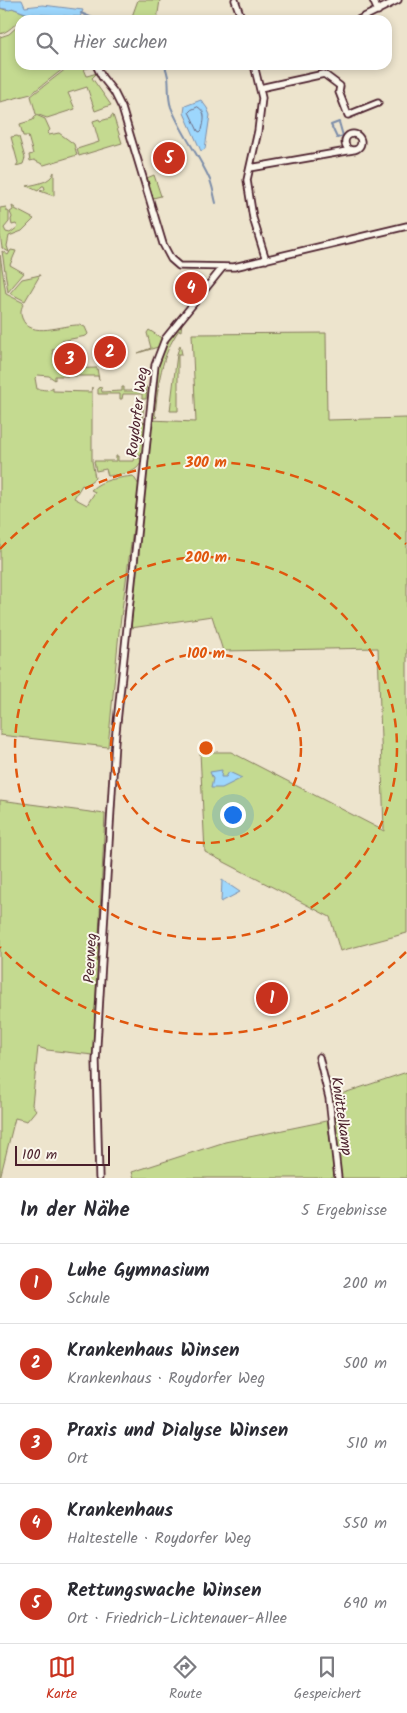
<!DOCTYPE html>
<html lang="de">
<meta charset="utf-8">
<style>
body{margin:0;font-family:Kalam,sans-serif;background:#f7f7f7;color:#2b2b33}
.scale{position:absolute;left:15px;bottom:12px;width:95px;box-sizing:border-box;padding-left:5px;border:2px solid #4a1f2b;border-top:0;font-size:14px;line-height:18px;white-space:nowrap;color:#4a1f2b;-webkit-text-stroke:4px #fbf7ec;paint-order:stroke}
.you{position:absolute;left:232px;top:814px;width:18px;height:18px;margin:-12px;border:4px solid #fff;border-radius:50%;background:#1a73e8;box-shadow:0 0 0 8px #1a73e833}
.badge{display:grid;place-items:center;width:32px;height:32px;border-radius:50%;background:#c8321e;color:#fff;font-size:16px;font-weight:700}
.pin{position:absolute;translate:-50% -50%;border:2px solid #fff;box-shadow:0 1px 5px #0006}
.list{margin:0;padding:0;list-style:none}
h2{display:flex;justify-content:space-between;align-items:center;height:65px;margin:0;padding:0 20px;font-size:21px}
h2 small{font-size:16px;font-weight:400;color:#7c7c81}
.list li{display:grid;grid-template-columns:32px 1fr auto;gap:15px;align-items:center;box-sizing:border-box;height:80px;padding:0 20px;border-top:1px solid #e1e1e2}
.list b{display:block;font-size:19px;white-space:nowrap}
.list p{margin:0;font-size:16px;white-space:nowrap;color:#7c7c81}
.list em{font-size:16px;font-style:normal;color:#7c7c81}
.icon{flex:none;width:28px;height:28px;fill:none;stroke:currentColor;stroke-width:2;stroke-linecap:round;stroke-linejoin:round}
.map{position:relative;flex:none;width:407px;height:1178px;overflow:hidden}
.search{position:absolute;background:#fff;box-shadow:0 2px 8px #0003;left:15px;right:15px;top:15px;height:55px;display:flex;align-items:center;gap:12px;box-sizing:border-box;padding:0 18px;border-radius:15px;color:#7c7c81;font-size:19px}
.sheet{height:465px;background:#fff}
nav{display:flex;justify-content:space-around;align-items:center;box-sizing:border-box;height:70px;border-top:1px solid #e1e1e2;background:#fff;font-size:14px;color:#7c7c81}
nav a{display:grid;justify-items:center;gap:2px}
nav .on{color:#c8321e}
.map>svg:first-child{display:block}
.green{fill:#c4da90;stroke:#877c5e}
.water{fill:#9dd7fd;stroke:#7c8da9}
.lines{fill:none;stroke-linecap:round;stroke-linejoin:round}
.shore{stroke:#6b697f;stroke-width:1}
.stream{stroke:#7c8da9;stroke-width:2}
.street-casing{stroke:#4a1f2b;stroke-width:9}
.street{stroke:#fbf7ec;stroke-width:5.5}
.ring{fill:none;stroke:#e0560e;stroke-width:2.5;stroke-dasharray:9 6}
.labels{text-anchor:middle;stroke-width:4;stroke-linejoin:round;paint-order:stroke}
.street-label{font-size:15px;fill:#4a1f2b;stroke:#fbf7ec}
.centre{fill:#e0560e;stroke:#fbf7ec;stroke-width:2.5}
.ring-label{font-size:15px;text-anchor:middle;font-weight:bold;fill:#e0560e;stroke:#fbf7ec;stroke-width:4;stroke-linejoin:round;paint-order:stroke}
</style>
<div class="map">
<svg width="407" height="1178" viewBox="0 0 407 1178">
<rect width="100%" height="100%" fill="#ede4cd"/>
<filter id="ink" filterUnits="userSpaceOnUse"><feTurbulence type="fractalNoise" baseFrequency=".02" numOctaves="2"/><feDisplacementMap in="SourceGraphic" scale="10" xChannelSelector="R" yChannelSelector="G"/><feConvolveMatrix kernelMatrix="1 2 1 2 8 2 1 2 1" color-interpolation-filters="sRGB"/></filter>
<g filter="url(#ink)">
<path class="green" d="M138,0H160L157,20L131,19Z
M0,8L6,10L12,8L28,14L80,17C65,21 45,13 29,16C18,18 12,31 0,34Z
M20,24V65H68L31,94L0,102V37L9,34Z
M71,65H86L87,67L90,65L92,67L84,69L87,76L97,73L92,78L111,105L95,111L87,87L68,93L75,109L47,118L36,114L31,96Z
M36,115L45,119L50,130L48,132L49,135L59,133L74,144L77,155L44,165L34,160L30,161L29,155L33,154L28,136H23L20,124L33,120Z
M113,115L122,143L79,156L77,149L99,142L93,121L99,119L100,121L111,118V116Z
M17,136L19,137L25,158L23,164L16,166L18,163L11,137Z
M54,172V196L40,191L45,189L44,186H42L38,191L27,186C37,184 51,182 54,172Z
M154,175L161,196L153,198L147,178Z
M12,206L15,208V209L34,219L22,231L9,236L7,246L9,252L2,248L0,234V208L6,207L7,211L9,212V222L4,228L6,232L10,233L18,227L16,224L12,225L11,220L12,217L10,212L13,210Z
M11,250L16,251L10,265L24,273L8,292L2,251L8,255Z
M0,255L6,294L24,303C21,308 20,312 22,318C30,340 63,324 80,325L85,327L88,334L86,336L61,341L62,347L52,350L58,369L97,368L99,380L98,376H55V380L49,376L38,375L35,378L37,389C44,389 47,392 53,387V391L91,392L92,387V461L95,478L85,486L82,485L74,498L87,505L95,492L91,490C102,479 119,478 133,476L139,485L119,632L108,747L0,735Z
M40,275L25,301L10,293L22,279Z
M182,322L181,331L179,330C161,355 158,385 155,415L157,417L154,418L151,416L158,362L167,342Z
M149,330L163,339L158,347L138,353L151,348L147,333Z
M326,333L327,420L407,418V933L340,951L330,917L205,852L200,752H231L384,831L378,648L223,651L212,616L131,628L150,420L196,422L192,334Z
M180,345L182,354H178V411H170L177,354Z
M101,387L102,392L122,391V387H124V391H143L144,387H147L146,399H142V394H123L122,399H120V394H98V388Z
M142,405H144L142,422L146,423L142,457L137,454Z
M116,456H118V461H134L135,457L142,459C138,475 121,474 108,476L106,469L96,471L94,461H116Z
M0,800L105,814L93,1055L47,1050L38,1047L32,1105L36,1110L27,1121L15,1118L0,1178Z
M407,1072V1178H134L132,1172L225,1142L331,1120L329,1098Z"/>
<path class="water" d="M0,0H22L25,7L43,5L83,10L80,17L28,14L12,8L10,10L0,8Z
M201,100L207,108L210,115L205,149L201,151L184,113L185,106Z
M222,770L221,777H226L229,772L242,778L222,788H211L213,779L210,772Z
M222,880L240,892L221,902Z"/>
<g class="lines">
<path class="shore" d="M198,107C207,112 204,121 202,130L200,132L198,131L189,112L191,110Z"/>
<path class="stream" d="M81,13L97,20
M164,65C172,79 166,93 171,107C181,133 199,155 210,180C213,188 214,195 216,203
M339,122L343,136L337,138L331,125Z"/>
<g class="street-casing">
<path id="street" d="M235,0L242,20
M373,0L378,11
M358,20L398,0
M96,65L102,77L114,92L122,108L163,244L171,259L179,266L234,267L407,226
M254,65L262,98L258,131L247,180L253,218L266,260
M260,88L324,74L340,86L339,92L348,115L378,103
M345 142a8 8 0 1 1 16 0a8 8 0 1 1-16 0Z
M250,168L353,150
M319,1057L329,1098L338,1178
M99,1178L96,1061L115,741L155,365L165,339L223,267"/>
</g>
<use href="#street" class="street"/>
</g>
</g>
<g class="ring">
<circle cx="206" cy="748" r="95"/>
<circle cx="206" cy="748" r="191"/>
<path d="M406 952A286 286 0 0 1 0 947M0 549A286 286 0 0 1 406 544"/>
</g>
<g class="labels">
<g class="street-label">
<text transform="translate(137 412) rotate(-83)" y="5">Roydorfer Weg</text>
<text transform="translate(90 958) rotate(-87)" y="5">Peerweg</text>
<text transform="translate(342 1116) rotate(82)" y="5">Knüttelkamp</text>
</g>
</g>
<circle cx="206" cy="748" r="8" class="centre"/>
<g class="ring-label">
<text x="206" y="467">300 m</text>
<text x="206" y="562">200 m</text>
<text x="206" y="658">100 m</text>
</g>
</svg>
<div class="scale">100 m</div>
<div class="you"></div>
<div class="pin badge" style="left:272px;top:998px">1</div>
<div class="pin badge" style="left:110px;top:352px">2</div>
<div class="pin badge" style="left:70px;top:359px">3</div>
<div class="pin badge" style="left:191px;top:288px">4</div>
<div class="pin badge" style="left:169px;top:158px">5</div>
<div class="search"><svg class="icon" aria-label="search" viewBox="0 0 24 24"><circle cx="10" cy="10" r="6"/><path d="M15 15l6 6"/></svg>Hier suchen</div>
</div>
<section class="sheet">
<h2>In der Nähe<small>5 Ergebnisse</small></h2>
<ul class="list">
<li><span class="badge">1</span><div><b>Luhe Gymnasium</b><p>Schule</p></div><em>200 m</em></li>
<li><span class="badge">2</span><div><b>Krankenhaus Winsen</b><p>Krankenhaus · Roydorfer Weg</p></div><em>500 m</em></li>
<li><span class="badge">3</span><div><b>Praxis und Dialyse Winsen</b><p>Ort</p></div><em>510 m</em></li>
<li><span class="badge">4</span><div><b>Krankenhaus</b><p>Haltestelle · Roydorfer Weg</p></div><em>550 m</em></li>
<li><span class="badge">5</span><div><b>Rettungswache Winsen</b><p>Ort · Friedrich-Lichtenauer-Allee</p></div><em>690 m</em></li>
</ul>
</section>
<nav>
<a class="on"><svg class="icon" aria-label="map" viewBox="0 0 24 24"><path d="M3 6l6-2 6 2 6-2v14l-6 2-6-2-6 2zM9 4v14M15 6v14"/></svg>Karte</a>
<a><svg class="icon" aria-label="directions" viewBox="0 0 24 24"><path d="M12 3l9 9-9 9-9-9zM9 14v-3h6M13 9l2 2-2 2"/></svg>Route</a>
<a><svg class="icon" aria-label="saved" viewBox="0 0 24 24"><path d="M7 4h10v16l-5-4-5 4z"/></svg>Gespeichert</a>
</nav>
